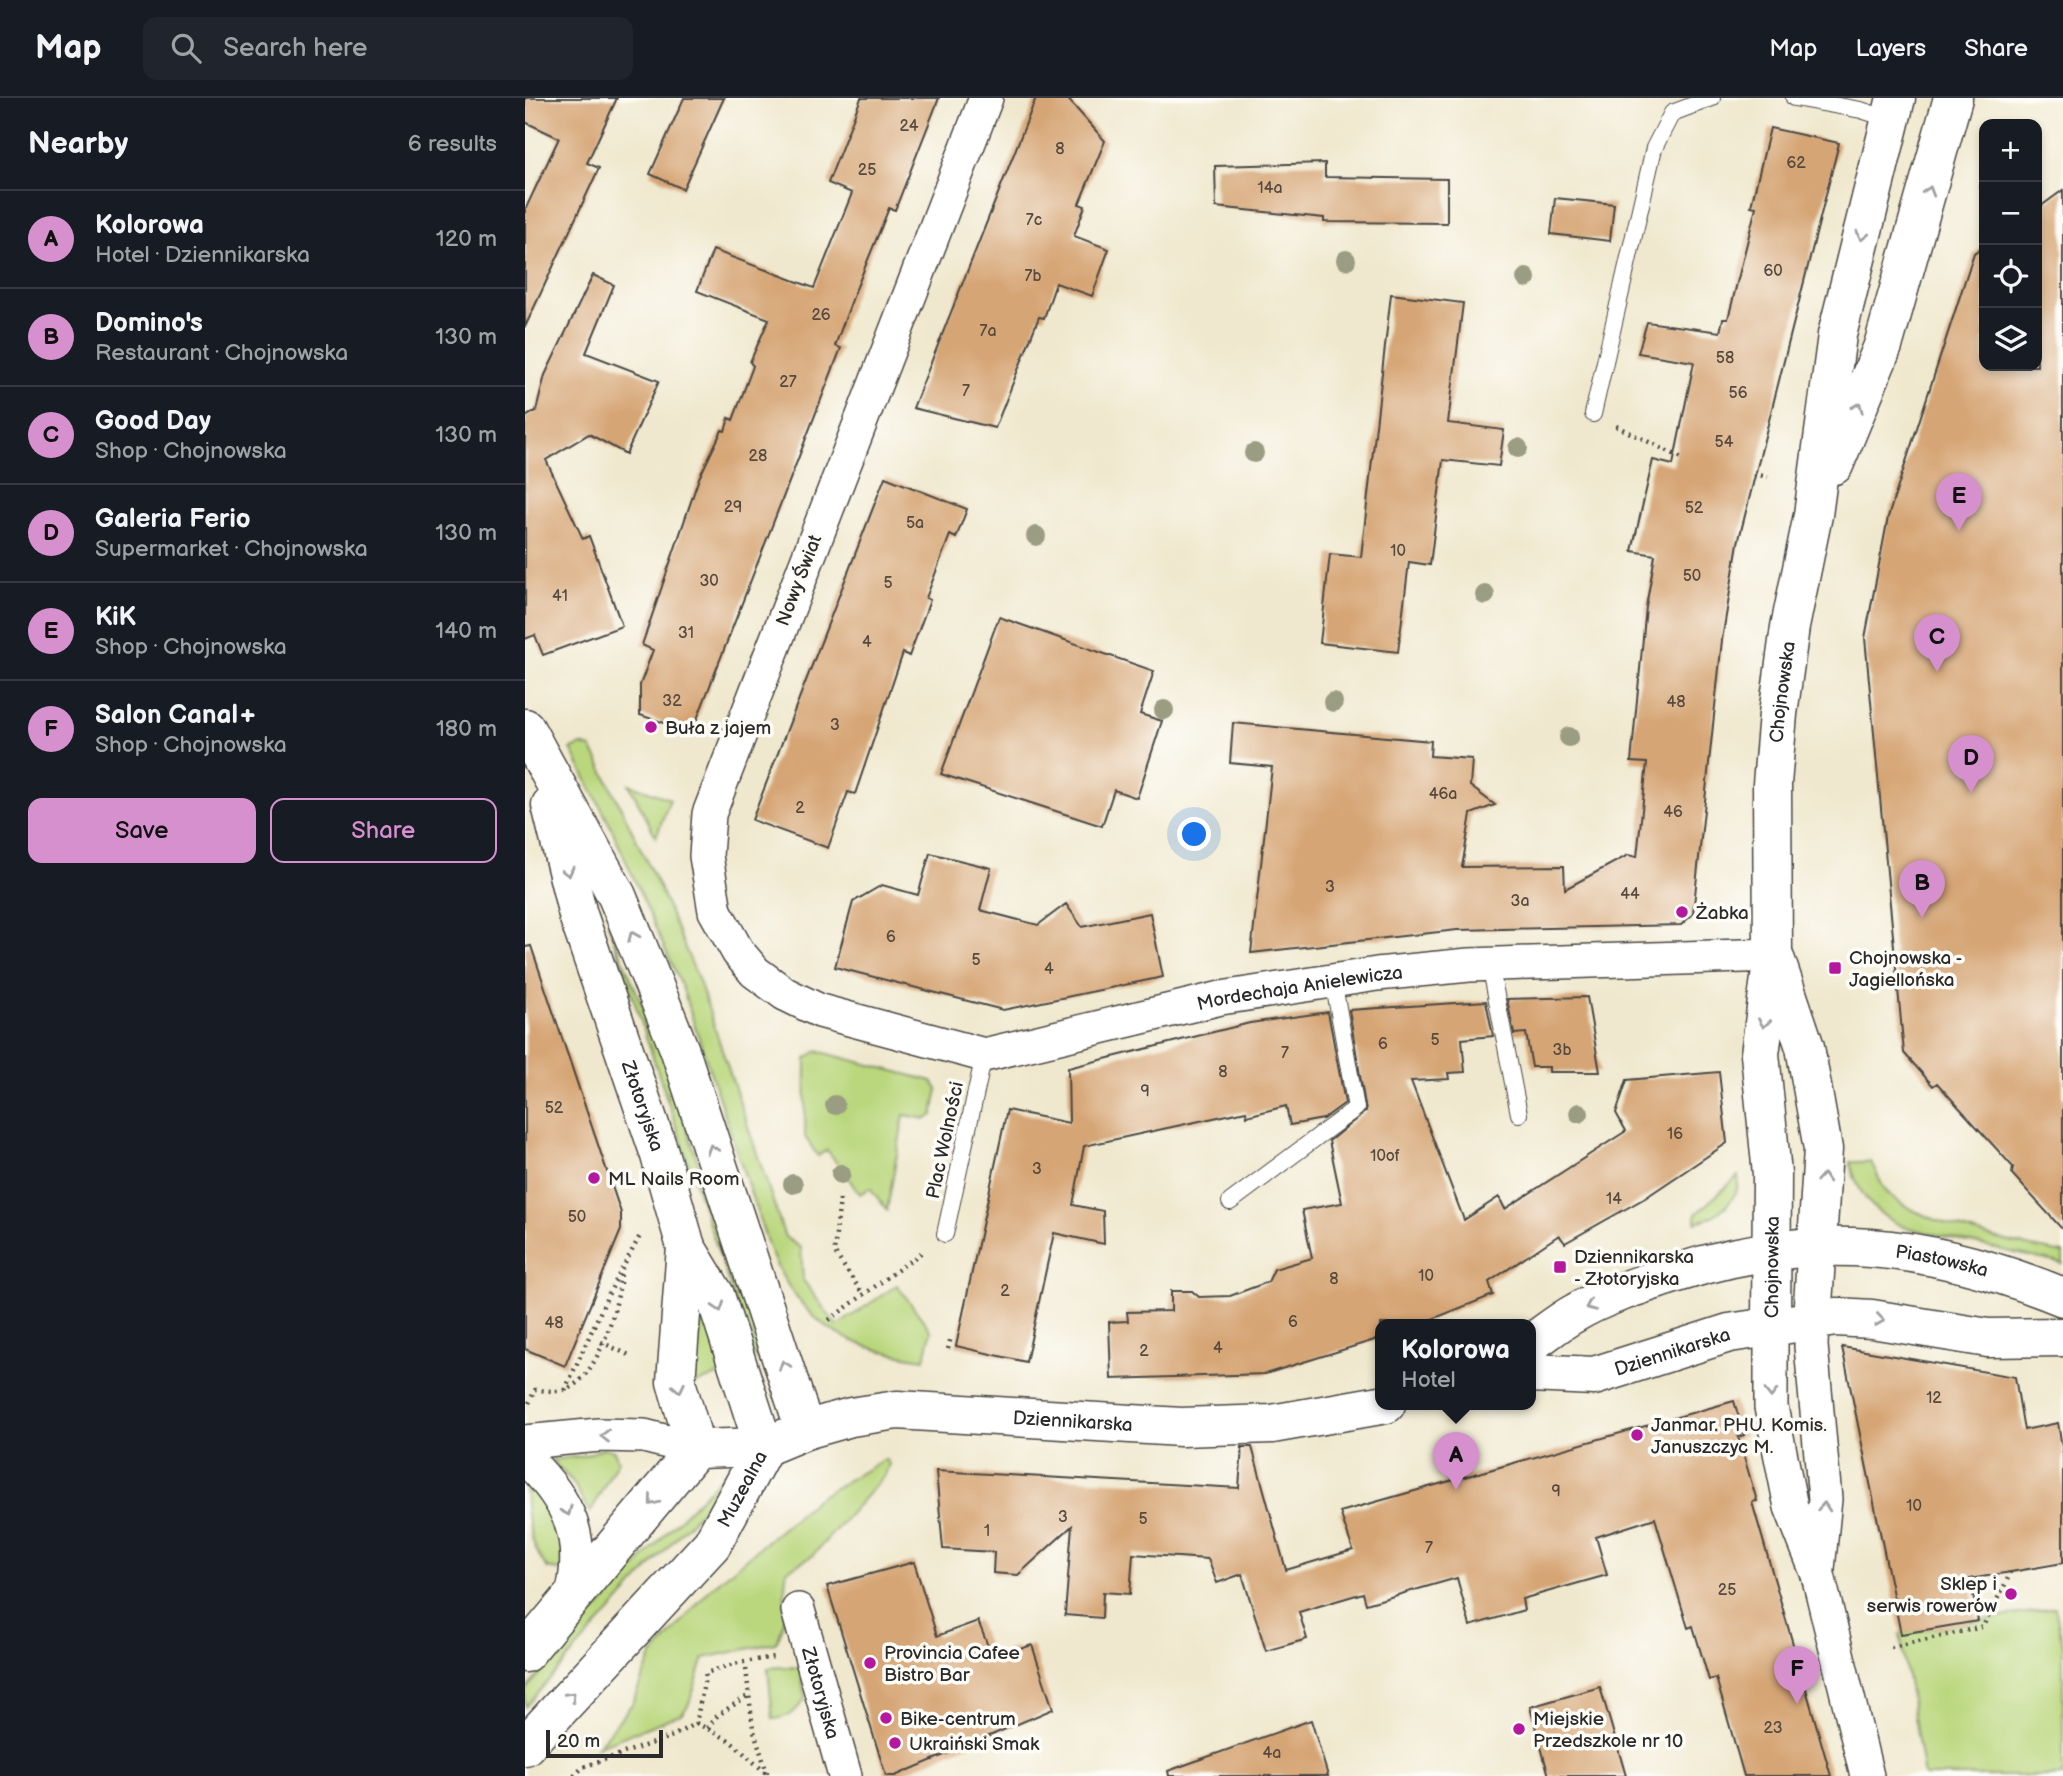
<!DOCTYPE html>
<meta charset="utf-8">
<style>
body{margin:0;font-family:"Balsamiq Sans",sans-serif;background:#20242c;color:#f1f3f6}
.controls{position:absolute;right:21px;top:21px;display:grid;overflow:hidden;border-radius:14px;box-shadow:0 4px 10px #0003}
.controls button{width:63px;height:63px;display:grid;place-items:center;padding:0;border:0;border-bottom:2px solid #363941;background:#171b24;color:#f1f3f6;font:35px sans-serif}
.scale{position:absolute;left:21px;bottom:18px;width:117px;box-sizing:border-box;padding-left:7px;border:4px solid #2b2b2b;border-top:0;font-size:19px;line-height:24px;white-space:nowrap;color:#2b2b2b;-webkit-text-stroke:5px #fdfcf7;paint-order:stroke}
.you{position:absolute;left:670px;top:737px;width:24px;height:24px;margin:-18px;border:5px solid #fff;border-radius:50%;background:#1a73e8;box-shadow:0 0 0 10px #1a73e833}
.badge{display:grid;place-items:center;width:46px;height:46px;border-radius:50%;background:#d690ce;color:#111;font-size:23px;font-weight:700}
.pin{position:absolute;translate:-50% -58px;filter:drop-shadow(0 2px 4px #0008)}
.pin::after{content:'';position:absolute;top:37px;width:24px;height:21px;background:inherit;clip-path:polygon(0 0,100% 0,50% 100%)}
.popup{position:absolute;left:850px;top:1221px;width:161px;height:91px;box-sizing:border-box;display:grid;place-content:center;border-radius:14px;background:#171b24;filter:drop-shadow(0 2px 5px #0005);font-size:23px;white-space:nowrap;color:#9ea1a6}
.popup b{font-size:26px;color:#f1f3f6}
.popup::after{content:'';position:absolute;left:50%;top:100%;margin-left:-14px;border:14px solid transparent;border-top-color:#171b24}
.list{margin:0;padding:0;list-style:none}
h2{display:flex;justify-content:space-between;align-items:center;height:91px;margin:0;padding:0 28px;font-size:30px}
h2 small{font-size:23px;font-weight:400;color:#9ea1a6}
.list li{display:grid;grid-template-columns:46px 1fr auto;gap:21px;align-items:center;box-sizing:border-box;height:98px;padding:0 28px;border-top:2px solid #363941}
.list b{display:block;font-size:26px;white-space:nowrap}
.list p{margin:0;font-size:23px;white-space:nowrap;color:#9ea1a6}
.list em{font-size:23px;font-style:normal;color:#9ea1a6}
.actions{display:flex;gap:14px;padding:21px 28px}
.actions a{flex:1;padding:16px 0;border:2px solid #d690ce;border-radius:14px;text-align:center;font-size:24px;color:#d690ce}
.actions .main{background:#d690ce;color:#111}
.icon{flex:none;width:38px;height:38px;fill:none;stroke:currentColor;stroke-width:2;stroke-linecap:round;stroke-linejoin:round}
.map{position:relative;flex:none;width:1538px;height:1678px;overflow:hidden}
header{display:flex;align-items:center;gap:42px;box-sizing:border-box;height:98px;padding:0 35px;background:#171b24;border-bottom:2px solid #363941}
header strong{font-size:33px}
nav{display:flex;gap:38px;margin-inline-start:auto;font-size:24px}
.search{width:490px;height:63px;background:#20242c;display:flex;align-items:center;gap:18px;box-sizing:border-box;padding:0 24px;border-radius:14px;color:#9ea1a6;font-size:26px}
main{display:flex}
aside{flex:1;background:#171b24}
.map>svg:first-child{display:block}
.green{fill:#bad77d;stroke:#728154;stroke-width:2}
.building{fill:#d6a575}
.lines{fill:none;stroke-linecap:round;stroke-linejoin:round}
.service-casing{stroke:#494743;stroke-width:18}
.minor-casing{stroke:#494743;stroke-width:36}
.tertiary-casing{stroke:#494743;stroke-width:41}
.primary-casing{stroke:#494743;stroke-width:41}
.path{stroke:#494743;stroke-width:4.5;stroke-dasharray:2 5;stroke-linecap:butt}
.service{stroke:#fff;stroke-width:16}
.minor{stroke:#fff;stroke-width:33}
.tertiary{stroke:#fff;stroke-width:38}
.primary{stroke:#fff;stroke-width:38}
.tree{fill:#9b9d82}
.oneway{stroke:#a0a0a0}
.poi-dot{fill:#b5179e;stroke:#fdfcf7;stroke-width:2.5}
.labels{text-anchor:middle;stroke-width:7;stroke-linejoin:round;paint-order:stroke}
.number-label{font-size:16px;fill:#564a3e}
.street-label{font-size:19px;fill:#2b2b2b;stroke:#fdfcf7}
.poi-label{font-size:19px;fill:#2b2b2b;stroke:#fdfcf7;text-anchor:start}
</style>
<header>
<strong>Map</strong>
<div class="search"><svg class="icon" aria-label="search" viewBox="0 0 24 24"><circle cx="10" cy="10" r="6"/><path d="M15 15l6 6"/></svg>Search here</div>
<nav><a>Map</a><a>Layers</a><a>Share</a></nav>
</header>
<main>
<aside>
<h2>Nearby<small>6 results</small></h2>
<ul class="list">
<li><span class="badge">A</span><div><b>Kolorowa</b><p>Hotel · Dziennikarska</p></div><em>120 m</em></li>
<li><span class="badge">B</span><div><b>Domino's</b><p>Restaurant · Chojnowska</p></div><em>130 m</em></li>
<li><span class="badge">C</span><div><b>Good Day</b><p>Shop · Chojnowska</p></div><em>130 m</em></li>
<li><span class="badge">D</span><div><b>Galeria Ferio</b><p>Supermarket · Chojnowska</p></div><em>130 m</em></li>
<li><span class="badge">E</span><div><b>KiK</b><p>Shop · Chojnowska</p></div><em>140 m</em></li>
<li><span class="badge">F</span><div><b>Salon Canal+</b><p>Shop · Chojnowska</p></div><em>180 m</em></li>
</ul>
<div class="actions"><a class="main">Save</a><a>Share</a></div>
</aside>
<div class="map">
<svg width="1538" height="1678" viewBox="0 0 1538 1678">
<rect width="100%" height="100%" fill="#fdfcf7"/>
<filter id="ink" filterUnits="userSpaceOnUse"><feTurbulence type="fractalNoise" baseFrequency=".0143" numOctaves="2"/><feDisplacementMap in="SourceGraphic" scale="14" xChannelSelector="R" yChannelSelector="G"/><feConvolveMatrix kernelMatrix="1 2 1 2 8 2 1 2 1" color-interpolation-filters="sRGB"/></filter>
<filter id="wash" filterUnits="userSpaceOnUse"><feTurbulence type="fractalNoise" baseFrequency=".00686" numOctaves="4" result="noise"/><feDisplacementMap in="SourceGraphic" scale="28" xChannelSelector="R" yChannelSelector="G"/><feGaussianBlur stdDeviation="1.57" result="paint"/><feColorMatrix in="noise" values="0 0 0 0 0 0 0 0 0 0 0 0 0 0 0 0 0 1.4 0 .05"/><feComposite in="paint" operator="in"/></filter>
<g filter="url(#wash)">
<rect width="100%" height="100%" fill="#f0e8ce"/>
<path class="green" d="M57,647L66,650L74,664L134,789L174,883L260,1139L276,1150L278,1182L312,1228L372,1187L406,1233L400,1261C323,1251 277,1228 245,1153L157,889L86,729L46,651Z
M104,686L145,701L131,739Z
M83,825L136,953L228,1229L234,1263L227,1254Z
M292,953L407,983L413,991L408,1017L402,1021L379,1017L362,1112L345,1090L335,1096L302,1052L293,1058L280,1039L281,961Z
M1325,1064H1346C1351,1073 1355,1085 1361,1093C1387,1124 1497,1148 1538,1155V1166L1379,1129C1349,1116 1332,1096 1325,1064Z
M1213,1078C1217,1100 1190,1121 1171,1124V1116Z
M178,1207L200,1274L168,1287Z
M79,1350L89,1353L93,1362L65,1415L48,1384L26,1362L58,1358Z
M360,1361L364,1366L360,1377L287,1458L262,1472C256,1498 266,1523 250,1545L179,1560L163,1608L156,1616L72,1649L107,1606L126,1560L185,1491L294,1399Z
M211,1364L212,1372L0,1609V1593L4,1588L144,1432Z
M0,1382L36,1423L38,1473L22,1470C3,1446 0,1412 0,1382Z
M1530,1510L1538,1547V1678H1399L1375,1536Z
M259,1569L275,1570L280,1601C271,1614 263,1620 248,1621L243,1570Z"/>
<g id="blocks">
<path class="building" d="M0,0H92L62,65L74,70L0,229V112L34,40L0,24Z
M159,0H199L158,91L125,76Z
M336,0H414L370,112L364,110L331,191L310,248L316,250L167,634L115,617V587L128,552L117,547L174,380L197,332L200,333L204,320L208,322L228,268L225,264L244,221L172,193L188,152L289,190L327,95L303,85Z
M511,0H542L580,43L554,106L560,108L549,138L584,151L567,198L531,185L519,220L514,219L470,330L388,310Z
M1245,30L1314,45L1213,445L1197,542L1168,816L1156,827L932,832L726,855L747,669L705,665L708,625L906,643L905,658L947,661L945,688L970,707L946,716L937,769L1039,768L1040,791L1103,757L1112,759L1122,665L1106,664L1121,509L1130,457L1107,453L1128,362L1148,367L1169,264L1113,255L1122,224L1195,234L1198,221H1203L1231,109L1226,108Z
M800,65V79L922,81V125L799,124V120L691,109L690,68Z
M1538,92V1132L1487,1076L1488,1069L1412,985L1408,988L1379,955L1340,540L1363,419L1449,155L1459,148V268H1512V111Z
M1030,100L1089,106L1085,143L1026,136Z
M68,177L89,187L61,255L134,283L101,356L64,336L21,362L58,441L64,438L97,528L18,557L10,537L0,541V319L11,313L20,277Z
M866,196L938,205L923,325L979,332L974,368L918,362L905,467L884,464L873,554L795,545L805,456L836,459Z
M360,379L442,411L431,440L425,437L401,500L405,502L384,558L378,555L330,696L323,694L303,750L227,722Z
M474,519L629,573L615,616L637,623L612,700L589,692L577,728L416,676Z
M405,755L466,770L455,812L513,827L541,806L557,829L625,815L638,879L478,912L310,869L328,804L357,787L393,797Z
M6,848L96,1115V1132L40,1268L0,1251V849Z
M1062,899L1075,974H1024V969H1007L1001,935L989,936L982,901Z
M961,903L968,938L937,941L940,974L923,975L924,981L886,983L939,1122L974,1099L980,1111L1101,1033L1091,1015L1102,982L1194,974L1202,1045L1120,1100L1040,1145L1034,1137L964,1184L968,1197L895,1226H856V1240L740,1276L586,1281L584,1224L603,1223L602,1214L646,1213V1193H667L674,1199L705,1198L743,1184L749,1171L787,1160L777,1112L817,1105L804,1043L841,1013L824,912Z
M803,914L820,1005L798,1021L765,1027L761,1008L722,1018L721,1013L559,1048L548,1107L578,1113L579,1146L529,1135L501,1264L431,1248L482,1012L544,1025L543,970L725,925Z
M1317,1249L1490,1279L1499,1332L1533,1325L1538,1355V1465L1445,1481L1453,1523L1376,1536Z
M1209,1303L1219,1337L1213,1339L1232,1403L1227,1404L1306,1678H1219L1191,1580L1184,1582L1168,1528L1163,1530L1130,1420L1071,1439L1082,1477L997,1501L999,1512L945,1528L932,1480L841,1506L838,1495L774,1514L782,1541L741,1553L717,1476L692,1485L683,1461L608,1456L605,1496L578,1494L577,1520L540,1517L547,1428L493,1477L468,1475L469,1454L418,1451L411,1373L714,1390L717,1349H727L761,1472L828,1452L815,1414Z
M389,1464L412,1538L453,1523L467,1558L491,1549L492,1552L507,1547L528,1611L370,1678H361L302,1488Z
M1075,1589L1101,1678H1024L1005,1609Z
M786,1622L803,1678H644L643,1673Z"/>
</g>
</g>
<g filter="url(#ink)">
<use href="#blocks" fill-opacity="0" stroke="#494743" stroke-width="2"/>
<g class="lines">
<g class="service-casing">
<path id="service" d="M1269,0L1336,12L1367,22
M1068,316L1129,50L1147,15L1187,0
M965,866L994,1016
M705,1104L831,1010L808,882
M420,1136L459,957"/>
</g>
<g class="minor-casing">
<g id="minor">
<path id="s1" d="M461,0L184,716L181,758L190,813L213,854L230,874L260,896L295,913L459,957L696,900L852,876L944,867L1248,857"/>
<path d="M1287,1222L1286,1248L1300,1401L1293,1471"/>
<path d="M1246,1227V1309L1266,1409L1293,1477L1342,1678"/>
<path d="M0,1344L74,1337L119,1338L171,1351"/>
<path d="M0,1360C45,1403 62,1441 46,1503"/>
<path id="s2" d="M273,1512L320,1678"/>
</g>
</g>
<g class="tertiary-casing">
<g id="tertiary">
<path d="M0,630L92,798L130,890L155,953L280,1332"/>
<path id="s3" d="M26,707L53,817L134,1054L161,1149L190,1197L239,1349"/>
<path d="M161,1149L151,1284L171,1351"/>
</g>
</g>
<g class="primary-casing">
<g id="primary">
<path d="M1309,367L1358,248L1428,0"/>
<path d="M1251,863L1280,949L1298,1051L1287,1222"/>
<path id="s4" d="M1246,1227L1247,1076L1235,956L1248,857L1247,686L1253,616L1265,529L1288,417L1312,237L1371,0"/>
<path id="s5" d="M1006,1245C1021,1235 1035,1223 1050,1215C1080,1197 1116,1187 1149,1176C1287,1130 1406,1145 1538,1199"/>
<path id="s6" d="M1006,1275L1069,1278L1204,1235L1311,1219L1347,1221L1463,1240L1538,1239"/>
<path id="s7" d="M0,1555L171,1351L239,1349L280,1332L326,1319L372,1312L656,1329L747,1326L861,1306"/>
<path id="s8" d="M0,1648L187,1446L239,1349"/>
</g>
</g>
<path class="path" d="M1455,87L1459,95
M1091,328L1157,360
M1229,376L1243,379
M315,1101L309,1154L338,1196
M304,1222L400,1152
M76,1244L104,1257
M423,1251L426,1239
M40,1292L83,1197L116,1136
M4,1305L10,1292C19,1292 33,1295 42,1291C74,1278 93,1209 96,1177
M1366,1549L1458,1529C1466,1509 1479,1493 1485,1474
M221,1571L228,1630L243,1678
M171,1625L204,1642L241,1675
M182,1630L193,1617L224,1597
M49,1678L58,1669L148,1638L171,1625L181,1575L208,1566L248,1559"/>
<use href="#service" class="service"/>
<use href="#minor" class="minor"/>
<use href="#tertiary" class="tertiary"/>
<use href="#primary" class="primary"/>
</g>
<g class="tree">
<circle cx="821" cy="162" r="10"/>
<circle cx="1001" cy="180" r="10"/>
<circle cx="993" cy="350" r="10"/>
<circle cx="729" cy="355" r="10"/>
<circle cx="511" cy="438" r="10"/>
<circle cx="960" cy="497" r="10"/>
<circle cx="808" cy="604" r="10"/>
<circle cx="639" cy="612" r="10"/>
<circle cx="1044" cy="639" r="10"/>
<circle cx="310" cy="1007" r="10"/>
<circle cx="1054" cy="1015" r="10"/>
<circle cx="316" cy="1076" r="10"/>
<circle cx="268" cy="1086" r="10"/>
</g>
<defs><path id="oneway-chevron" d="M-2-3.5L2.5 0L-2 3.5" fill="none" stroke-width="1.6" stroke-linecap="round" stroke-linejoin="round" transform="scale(1.75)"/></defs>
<g class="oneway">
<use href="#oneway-chevron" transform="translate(1404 93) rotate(-73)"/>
<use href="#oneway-chevron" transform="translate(1337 138) rotate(104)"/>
<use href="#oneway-chevron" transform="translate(1333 309) rotate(-67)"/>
<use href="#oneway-chevron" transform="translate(43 774) rotate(76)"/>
<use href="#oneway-chevron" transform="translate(108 838) rotate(-113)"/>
<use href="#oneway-chevron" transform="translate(1239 925) rotate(98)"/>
<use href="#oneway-chevron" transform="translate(187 1051) rotate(-108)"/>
<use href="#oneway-chevron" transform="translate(1298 1080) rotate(-86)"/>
<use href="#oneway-chevron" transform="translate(1065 1208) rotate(157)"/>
<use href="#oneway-chevron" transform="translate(194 1209) rotate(72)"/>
<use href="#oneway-chevron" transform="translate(1355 1222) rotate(8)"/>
<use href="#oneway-chevron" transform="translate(259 1267) rotate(-108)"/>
<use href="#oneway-chevron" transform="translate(154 1290) rotate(78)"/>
<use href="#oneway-chevron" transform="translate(1246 1295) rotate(90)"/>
<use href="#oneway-chevron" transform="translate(80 1338) rotate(180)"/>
<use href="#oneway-chevron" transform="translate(128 1403) rotate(130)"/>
<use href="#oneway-chevron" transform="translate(1299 1409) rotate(-86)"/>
<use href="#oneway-chevron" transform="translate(42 1413) rotate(67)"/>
<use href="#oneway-chevron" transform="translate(46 1598) rotate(-47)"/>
</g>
</g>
<g class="poi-dot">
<circle cx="126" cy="629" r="7"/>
<circle cx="1157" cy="814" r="7"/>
<rect x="1303" y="863" width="14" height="14" rx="3.5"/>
<circle cx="69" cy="1080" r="7"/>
<rect x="1028" y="1162" width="14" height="14" rx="3.5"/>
<circle cx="1112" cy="1337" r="7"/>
<circle cx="1486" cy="1496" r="7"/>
<circle cx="345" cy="1565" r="7"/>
<circle cx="361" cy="1620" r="7"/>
<circle cx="994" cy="1631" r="7"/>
<circle cx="370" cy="1645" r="7"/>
</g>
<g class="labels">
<g class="number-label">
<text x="384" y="33">24</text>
<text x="535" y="56">8</text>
<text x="1271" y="70">62</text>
<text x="342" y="77">25</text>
<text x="745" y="95">14a</text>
<text x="509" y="127">7c</text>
<text x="1248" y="178">60</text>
<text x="508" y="183">7b</text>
<text x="296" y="222">26</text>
<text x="463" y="238">7a</text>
<text x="1200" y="265">58</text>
<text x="263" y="289">27</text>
<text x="441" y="298">7</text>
<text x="1213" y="300">56</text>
<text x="1199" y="349">54</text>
<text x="233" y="363">28</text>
<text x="208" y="414">29</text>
<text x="1169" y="415">52</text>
<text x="390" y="430">5a</text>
<text x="873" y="458">10</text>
<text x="1167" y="483">50</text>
<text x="184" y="488">30</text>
<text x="363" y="490">5</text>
<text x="35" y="503">41</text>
<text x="161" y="540">31</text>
<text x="342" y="549">4</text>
<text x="147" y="608">32</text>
<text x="1151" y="609">48</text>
<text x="310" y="632">3</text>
<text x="918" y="701">46a</text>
<text x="275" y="715">2</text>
<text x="1148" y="719">46</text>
<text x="805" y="794">3</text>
<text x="1105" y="801">44</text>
<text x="995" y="808">3a</text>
<text x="366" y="844">6</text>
<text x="451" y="867">5</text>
<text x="524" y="876">4</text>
<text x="910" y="947">5</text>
<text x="858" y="951">6</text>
<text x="1037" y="957">3b</text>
<text x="760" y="960">7</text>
<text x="698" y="979">8</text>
<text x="620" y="998">9</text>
<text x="29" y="1015">52</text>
<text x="1150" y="1041">16</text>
<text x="860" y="1063">10of</text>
<text x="512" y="1076">3</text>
<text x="1089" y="1106">14</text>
<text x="52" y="1124">50</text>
<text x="901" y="1183">10</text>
<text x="809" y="1186">8</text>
<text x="480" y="1198">2</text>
<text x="768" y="1229">6</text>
<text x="29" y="1230">48</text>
<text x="693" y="1255">4</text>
<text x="619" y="1258">2</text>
<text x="1409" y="1305">12</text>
<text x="1031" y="1398">9</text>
<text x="1389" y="1413">10</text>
<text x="538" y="1424">3</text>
<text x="618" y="1426">5</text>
<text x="462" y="1438">1</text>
<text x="904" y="1455">7</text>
<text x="1202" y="1497">25</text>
<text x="1248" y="1635">23</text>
<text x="747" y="1660">4a</text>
</g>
<g class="street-label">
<text transform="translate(273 482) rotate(-69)" y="7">Nowy Świat</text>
<text dy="7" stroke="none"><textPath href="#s4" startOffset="635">Chojnowska</textPath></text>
<text dy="7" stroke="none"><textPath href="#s1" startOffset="1508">Mordechaja Anielewicza</textPath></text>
<text dy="7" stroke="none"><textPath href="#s3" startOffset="315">Złotoryjska</textPath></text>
<text transform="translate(419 1042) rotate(-78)" y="7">Plac Wolności</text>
<text dy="7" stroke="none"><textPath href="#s5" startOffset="432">Piastowska</textPath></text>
<text dy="7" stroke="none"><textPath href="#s4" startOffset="58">Chojnowska</textPath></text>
<text dy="7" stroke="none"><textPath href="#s6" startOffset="145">Dziennikarska</textPath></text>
<text dy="7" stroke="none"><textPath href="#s7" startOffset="649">Dziennikarska</textPath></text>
<text dy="7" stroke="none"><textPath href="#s8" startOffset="338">Muzealna</textPath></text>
<text dy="7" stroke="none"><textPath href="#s2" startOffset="86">Złotoryjska</textPath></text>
</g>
<g class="poi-label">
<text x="140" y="636">Buła z jajem</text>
<text x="1171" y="821">Żabka</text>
<text x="1324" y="866">Chojnowska -<tspan x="1324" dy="22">Jagiellońska</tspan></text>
<text x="83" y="1087">ML Nails Room</text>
<text x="1049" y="1165">Dziennikarska<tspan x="1049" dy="22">- Złotoryjska</tspan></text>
<text x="1126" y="1333">Janmar. PHU. Komis.<tspan x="1126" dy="22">Januszczyc M.</tspan></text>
<text x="1472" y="1492" text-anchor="end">Sklep i<tspan x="1472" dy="22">serwis rowerów</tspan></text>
<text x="359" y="1561">Provincia Cafee<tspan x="359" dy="22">Bistro Bar</tspan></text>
<text x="375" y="1627">Bike-centrum</text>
<text x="1008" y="1627">Miejskie<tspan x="1008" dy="22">Przedszkole nr 10</tspan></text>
<text x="384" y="1652">Ukraiński Smak</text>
</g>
</g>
</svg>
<div class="controls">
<button>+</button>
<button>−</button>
<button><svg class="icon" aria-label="locate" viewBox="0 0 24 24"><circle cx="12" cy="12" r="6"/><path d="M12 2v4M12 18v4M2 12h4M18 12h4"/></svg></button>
<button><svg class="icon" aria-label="layers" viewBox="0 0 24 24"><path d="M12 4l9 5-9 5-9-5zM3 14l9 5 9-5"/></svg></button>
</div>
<div class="scale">20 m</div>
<div class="you"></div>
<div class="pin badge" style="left:931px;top:1392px">A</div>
<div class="popup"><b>Kolorowa</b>Hotel</div>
<div class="pin badge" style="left:1397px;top:820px">B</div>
<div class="pin badge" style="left:1412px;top:574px">C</div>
<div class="pin badge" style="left:1446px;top:695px">D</div>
<div class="pin badge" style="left:1434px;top:433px">E</div>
<div class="pin badge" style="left:1272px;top:1606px">F</div>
</div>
</main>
